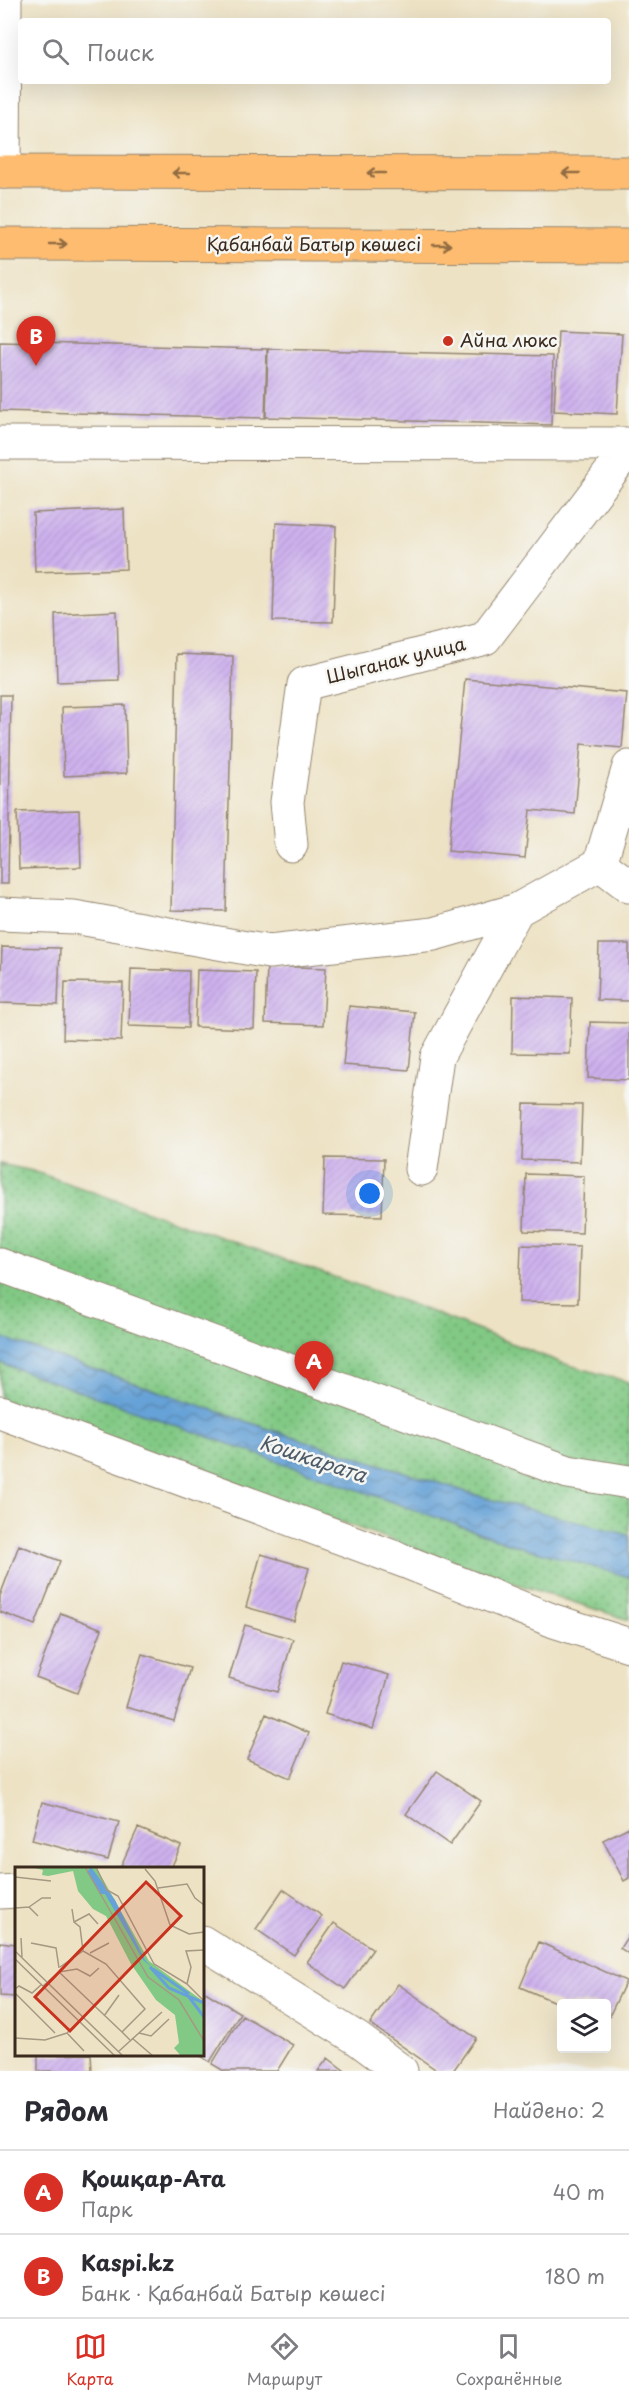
<!DOCTYPE html>
<html lang="ru">
<meta charset="utf-8">
<style>
body{margin:0;font-family:"Playpen Sans",sans-serif;background:#f7f7f7;color:#2b2b33}
.controls{position:absolute;right:18px;bottom:18px;display:grid;overflow:hidden;border-radius:6px;box-shadow:0 6px 24px #0002}
.controls button{width:54px;height:54px;display:grid;place-items:center;padding:0;border:0;border-bottom:2px solid #e1e1e2;background:#fff;color:#2b2b33;font:30px sans-serif}
.you{position:absolute;left:370px;top:1194px;width:21px;height:21px;margin:-15px;border:4px solid #fff;border-radius:50%;background:#1a73e8;box-shadow:0 0 0 9px #1a73e833}
.badge{display:grid;place-items:center;width:39px;height:39px;border-radius:50%;background:#d93025;color:#fff;font-size:20px;font-weight:700}
.pin{position:absolute;translate:-50% -50px;filter:drop-shadow(0 2px 3px #0008)}
.pin::after{content:'';position:absolute;top:32px;width:21px;height:18px;background:inherit;clip-path:polygon(0 0,100% 0,50% 100%)}
.list{margin:0;padding:0;list-style:none}
h2{display:flex;justify-content:space-between;align-items:center;height:78px;margin:0;padding:0 24px;font-size:26px}
h2 small{font-size:20px;font-weight:400;color:#7c7c81}
.list li{display:grid;grid-template-columns:39px 1fr auto;gap:18px;align-items:center;box-sizing:border-box;height:84px;padding:0 24px;border-top:2px solid #e1e1e2}
.list b{display:block;font-size:22px;white-space:nowrap}
.list p{margin:0;font-size:20px;white-space:nowrap;color:#7c7c81}
.list em{font-size:20px;font-style:normal;color:#7c7c81}
.icon{flex:none;width:33px;height:33px;fill:none;stroke:currentColor;stroke-width:2;stroke-linecap:round;stroke-linejoin:round}
.map{position:relative;flex:none;width:629px;height:2071px;overflow:hidden}
.search{position:absolute;background:#fff;box-shadow:0 6px 24px #0002;left:18px;right:18px;top:18px;height:66px;display:flex;align-items:center;gap:15px;box-sizing:border-box;padding:0 21px;border-radius:6px;color:#7c7c81;font-size:22px}
.sheet{height:246px;background:#fff}
nav{display:flex;justify-content:space-around;align-items:center;box-sizing:border-box;height:84px;border-top:2px solid #e1e1e2;background:#fff;font-size:16px;color:#7c7c81}
nav a{display:grid;justify-items:center;gap:3px}
nav .on{color:#d93025}
.map>svg:first-child{display:block}
.park{fill:url(#park-dots);stroke:#5e7a52;stroke-width:1.5}
.water{fill:url(#water-waves);stroke:#50667a;stroke-width:1.5}
.building{fill:url(#building-hatch)}
.lines{fill:none;stroke-linecap:round;stroke-linejoin:round}
.minor-casing{stroke:#948671;stroke-width:35}
.major-casing{stroke:#948671;stroke-width:35}
.minor{stroke:#fff;stroke-width:33}
.major{stroke:#fdbc6f;stroke-width:33}
.oneway{stroke:#926c42}
.poi-dot{fill:#c8321e;stroke:#f6f6f2;stroke-width:2}
.labels{text-anchor:middle;stroke-width:5;stroke-linejoin:round;paint-order:stroke}
.street-label{font-size:18px;fill:#3b2a1e;stroke:#f6f6f2}
.poi-label{font-size:18px;fill:#3b2a1e;stroke:#f6f6f2;text-anchor:start}
.water-label{font-size:20px;font-style:italic;fill:#4c5a68;stroke:#f6f6f2}
.inset-river{fill:none;stroke:#66a2d7;stroke-width:3}
.inset-road{fill:none;stroke:#a69882;stroke-width:1.5}
.view{fill:#c8321e;fill-opacity:0.15;stroke:#c8321e;stroke-width:3}
.inset-edge{fill:none;stroke:#3b2a1e;stroke-width:3}
</style>
<div class="map">
<svg width="629" height="2071" viewBox="0 0 629 2071">
<defs>
<pattern id="park-dots" width="8" height="8" patternUnits="userSpaceOnUse" patternTransform="scale(1.5)"><rect width="8" height="8" fill="#82c985"/><path d="M2 2h.1M6 6h.1" fill="none" stroke="#6ca36c" stroke-width="1.8" stroke-linecap="round"/></pattern>
<pattern id="water-waves" width="16" height="10" patternUnits="userSpaceOnUse" patternTransform="scale(1.5)"><rect width="16" height="10" fill="#66a2d7"/><path d="M0 5q4-4 8 0t8 0" fill="none" stroke="#5584ae"/></pattern>
<pattern id="building-hatch" width="6" height="6" patternUnits="userSpaceOnUse" patternTransform="scale(1.5)"><rect width="6" height="6" fill="#cdb1ee"/><path d="M-1 1l2-2M0 6l6-6M5 7l2-2" fill="none" stroke="#b198cc"/></pattern>
</defs>
<rect width="100%" height="100%" fill="#f6f6f2"/>
<filter id="ink" filterUnits="userSpaceOnUse"><feTurbulence type="fractalNoise" baseFrequency=".0167" numOctaves="2"/><feDisplacementMap in="SourceGraphic" scale="12" xChannelSelector="R" yChannelSelector="G"/><feConvolveMatrix kernelMatrix="1 2 1 2 8 2 1 2 1" color-interpolation-filters="sRGB"/></filter>
<filter id="wash" filterUnits="userSpaceOnUse"><feTurbulence type="fractalNoise" baseFrequency=".008" numOctaves="4" result="noise"/><feDisplacementMap in="SourceGraphic" scale="24" xChannelSelector="R" yChannelSelector="G"/><feGaussianBlur stdDeviation="1.35" result="paint"/><feColorMatrix in="noise" values="0 0 0 0 0 0 0 0 0 0 0 0 0 0 0 0 0 1.4 0 .05"/><feComposite in="paint" operator="in"/></filter>
<g filter="url(#wash)">
<rect width="100%" height="100%" fill="#ede2c4"/>
<path class="park" d="M0,1164L33,1171L408,1303L562,1363L629,1382V1620L495,1577L0,1400Z"/>
<path class="water" d="M0,1337L269,1429L489,1499L629,1535V1577L508,1543L0,1363Z"/>
<g id="blocks">
<path class="building" d="M558,331L622,334L617,414L554,411Z
M0,342L267,349L265,418L0,411Z
M268,349L553,356L551,425L266,417Z
M124,509L126,569L35,572L33,513Z
M276,523L336,526L333,622L273,621Z
M117,611L119,680L57,682L55,614Z
M177,654L233,656L226,911L171,910Z
M465,679L627,693L622,748L581,744L575,814L530,810L525,858L448,851Z
M0,695H11L8,884H0Z
M125,705L127,773L64,776L62,707Z
M79,810L81,867L19,869L17,812Z
M599,944H629V1001L597,1000Z
M2,947L60,948L58,1005L0,1003Z
M267,966L326,968L323,1025L265,1023Z
M131,969L189,971L188,1028L129,1026Z
M197,970L256,972L254,1029L195,1027Z
M65,982L123,983L121,1041L63,1039Z
M513,996L572,998L570,1054L512,1053Z
M349,1006L415,1012L409,1070L343,1065Z
M590,1022L629,1023V1080L588,1078Z
M524,1104L582,1105L580,1162L522,1160Z
M325,1158L384,1159L382,1216L323,1215Z
M526,1174L584,1176L582,1233L524,1231Z
M521,1245L580,1247L578,1303L519,1302Z
M19,1545L60,1561L35,1625L0,1612V1596Z
M261,1554L309,1568L294,1621L246,1607Z
M61,1613L102,1629L77,1693L36,1677Z
M245,1625L293,1639L277,1692L229,1678Z
M142,1654L190,1668L174,1721L126,1707Z
M341,1661L389,1675L373,1729L325,1714Z
M266,1714L309,1733L290,1778L247,1759Z
M437,1771L481,1801L450,1845L406,1814Z
M42,1802L119,1822L108,1860L32,1840Z
M629,1827V1878L624,1881L603,1840Z
M138,1828L181,1846L171,1868H120Z
M283,1889L322,1916L294,1955L256,1929Z
M334,1923L373,1949L345,1989L307,1962Z
M629,1934V1954L620,1948Z
M0,1942L16,1944V1997L0,1996Z
M539,1942L626,1981L606,2023V2004H562V2005L520,1987Z
M398,1984L476,2038L453,2071H438L370,2024Z
M202,1990L240,2013L210,2062L198,2054H202Z
M242,2015L293,2045L277,2071H224L212,2064Z
M91,2054L92,2071H38V2055Z
M328,2058L345,2071H318Z"/>
</g>
</g>
<g filter="url(#ink)">
<use href="#blocks" fill-opacity="0" stroke="#948671" stroke-width="1.5"/>
<g class="lines">
<g class="minor-casing">
<path id="minor" d="M4,172L5,0
M0,443L629,444
M291,845L287,802L304,684L485,638L629,448
M600,864L629,767
M0,914L74,917L269,952L434,934L517,910L600,864L629,886
M421,1169L437,1057L517,910
M0,1265L568,1472L629,1482
M0,1412L404,1561L554,1621L629,1645
M0,1892L16,1891
M202,1942L358,2039L401,2071"/>
</g>
<g class="major-casing">
<path id="major" d="M0,172L629,173
M0,244L629,246"/>
</g>
<use href="#minor" class="minor"/>
<use href="#major" class="major"/>
</g>
<defs><path id="oneway-shaft" d="M-6 0H5M1.5-3L5.5 0L1.5 3" fill="none" stroke-width="1.6" stroke-linecap="round" stroke-linejoin="round" transform="scale(1.5)"/></defs>
<g class="oneway">
<use href="#oneway-shaft" transform="translate(181 173) rotate(-180)"/>
<use href="#oneway-shaft" transform="translate(376 173) rotate(-180)"/>
<use href="#oneway-shaft" transform="translate(571 173) rotate(-180)"/>
<use href="#oneway-shaft" transform="translate(58 244)"/>
<use href="#oneway-shaft" transform="translate(442 245)"/>
</g>
</g>
<circle class="poi-dot" cx="448" cy="341" r="6"/>
<g class="labels">
<g class="street-label">
<text x="314" y="251">Қабанбай Батыр көшесі</text>
<text transform="translate(396 661) rotate(-14)" y="6">Шыганак улица</text>
</g>
<g class="poi-label">
<text x="460" y="347">Айна люкс</text>
</g>
<g class="water-label">
<text transform="translate(313 1459) rotate(18)" y="7">Кошкарата</text>
</g>
</g>
<g transform="translate(15 1867)">
<rect width="189" height="189" fill="#ede2c4"/>
<path d="M15,0H81L134,94L189,135V189H166L159,181L164,176L160,148L141,133L116,97L91,49L78,42L63,24L58,4L33,9L27,8L28,3Z" fill="#82c985"/>
<path d="M76,0L100,33L130,93L139,102L128,93L90,27H85L72,5Z" fill="#66a2d7"/>
<path class="inset-river" d="M135,100L154,121L189,136M138,102L174,127M174,130L189,150"/>
<path class="inset-road" d="M70,0L133,110L164,133L189,174M81,0L92,23L103,29L139,97L172,117L176,100L171,84L189,83M130,2L140,14L155,58L174,67L189,65M0,10L36,14M143,21L172,17L180,31L189,38M14,40L27,31H36M0,41L14,40L23,49M57,42L59,55L65,60L68,84L91,97L130,142L107,165L115,173M59,55L74,47L83,57M6,71L7,90M16,76L41,81L44,101M0,84L108,189M75,86L94,76M0,92L100,189M45,100L68,84M44,105L107,165M172,117L189,134M28,119L44,105L62,102L75,109L84,101M0,122L4,119L17,126L27,117M0,126L40,166M89,149L104,128M64,154L52,166L69,184M124,166L136,169L154,152M0,171L30,173L52,166M117,171L138,189M103,185L147,145"/>
<path class="view" d="M131,15L166,49L55,164L20,130Z"/>
<rect width="189" height="189" class="inset-edge"/>
</g>
</svg>
<div class="controls">
<button><svg class="icon" aria-label="layers" viewBox="0 0 24 24"><path d="M12 4l9 5-9 5-9-5zM3 14l9 5 9-5"/></svg></button>
</div>
<div class="you"></div>
<div class="pin badge" style="left:314px;top:1391px">A</div>
<div class="pin badge" style="left:36px;top:366px">B</div>
<div class="search"><svg class="icon" aria-label="search" viewBox="0 0 24 24"><circle cx="10" cy="10" r="6"/><path d="M15 15l6 6"/></svg>Поиск</div>
</div>
<section class="sheet">
<h2>Рядом<small>Найдено: 2</small></h2>
<ul class="list">
<li><span class="badge">A</span><div><b>Қошқар-Ата</b><p>Парк</p></div><em>40 m</em></li>
<li><span class="badge">B</span><div><b>Kaspi.kz</b><p>Банк · Қабанбай Батыр көшесі</p></div><em>180 m</em></li>
</ul>
</section>
<nav>
<a class="on"><svg class="icon" aria-label="map" viewBox="0 0 24 24"><path d="M3 6l6-2 6 2 6-2v14l-6 2-6-2-6 2zM9 4v14M15 6v14"/></svg>Карта</a>
<a><svg class="icon" aria-label="directions" viewBox="0 0 24 24"><path d="M12 3l9 9-9 9-9-9zM9 14v-3h6M13 9l2 2-2 2"/></svg>Маршрут</a>
<a><svg class="icon" aria-label="saved" viewBox="0 0 24 24"><path d="M7 4h10v16l-5-4-5 4z"/></svg>Сохранённые</a>
</nav>
